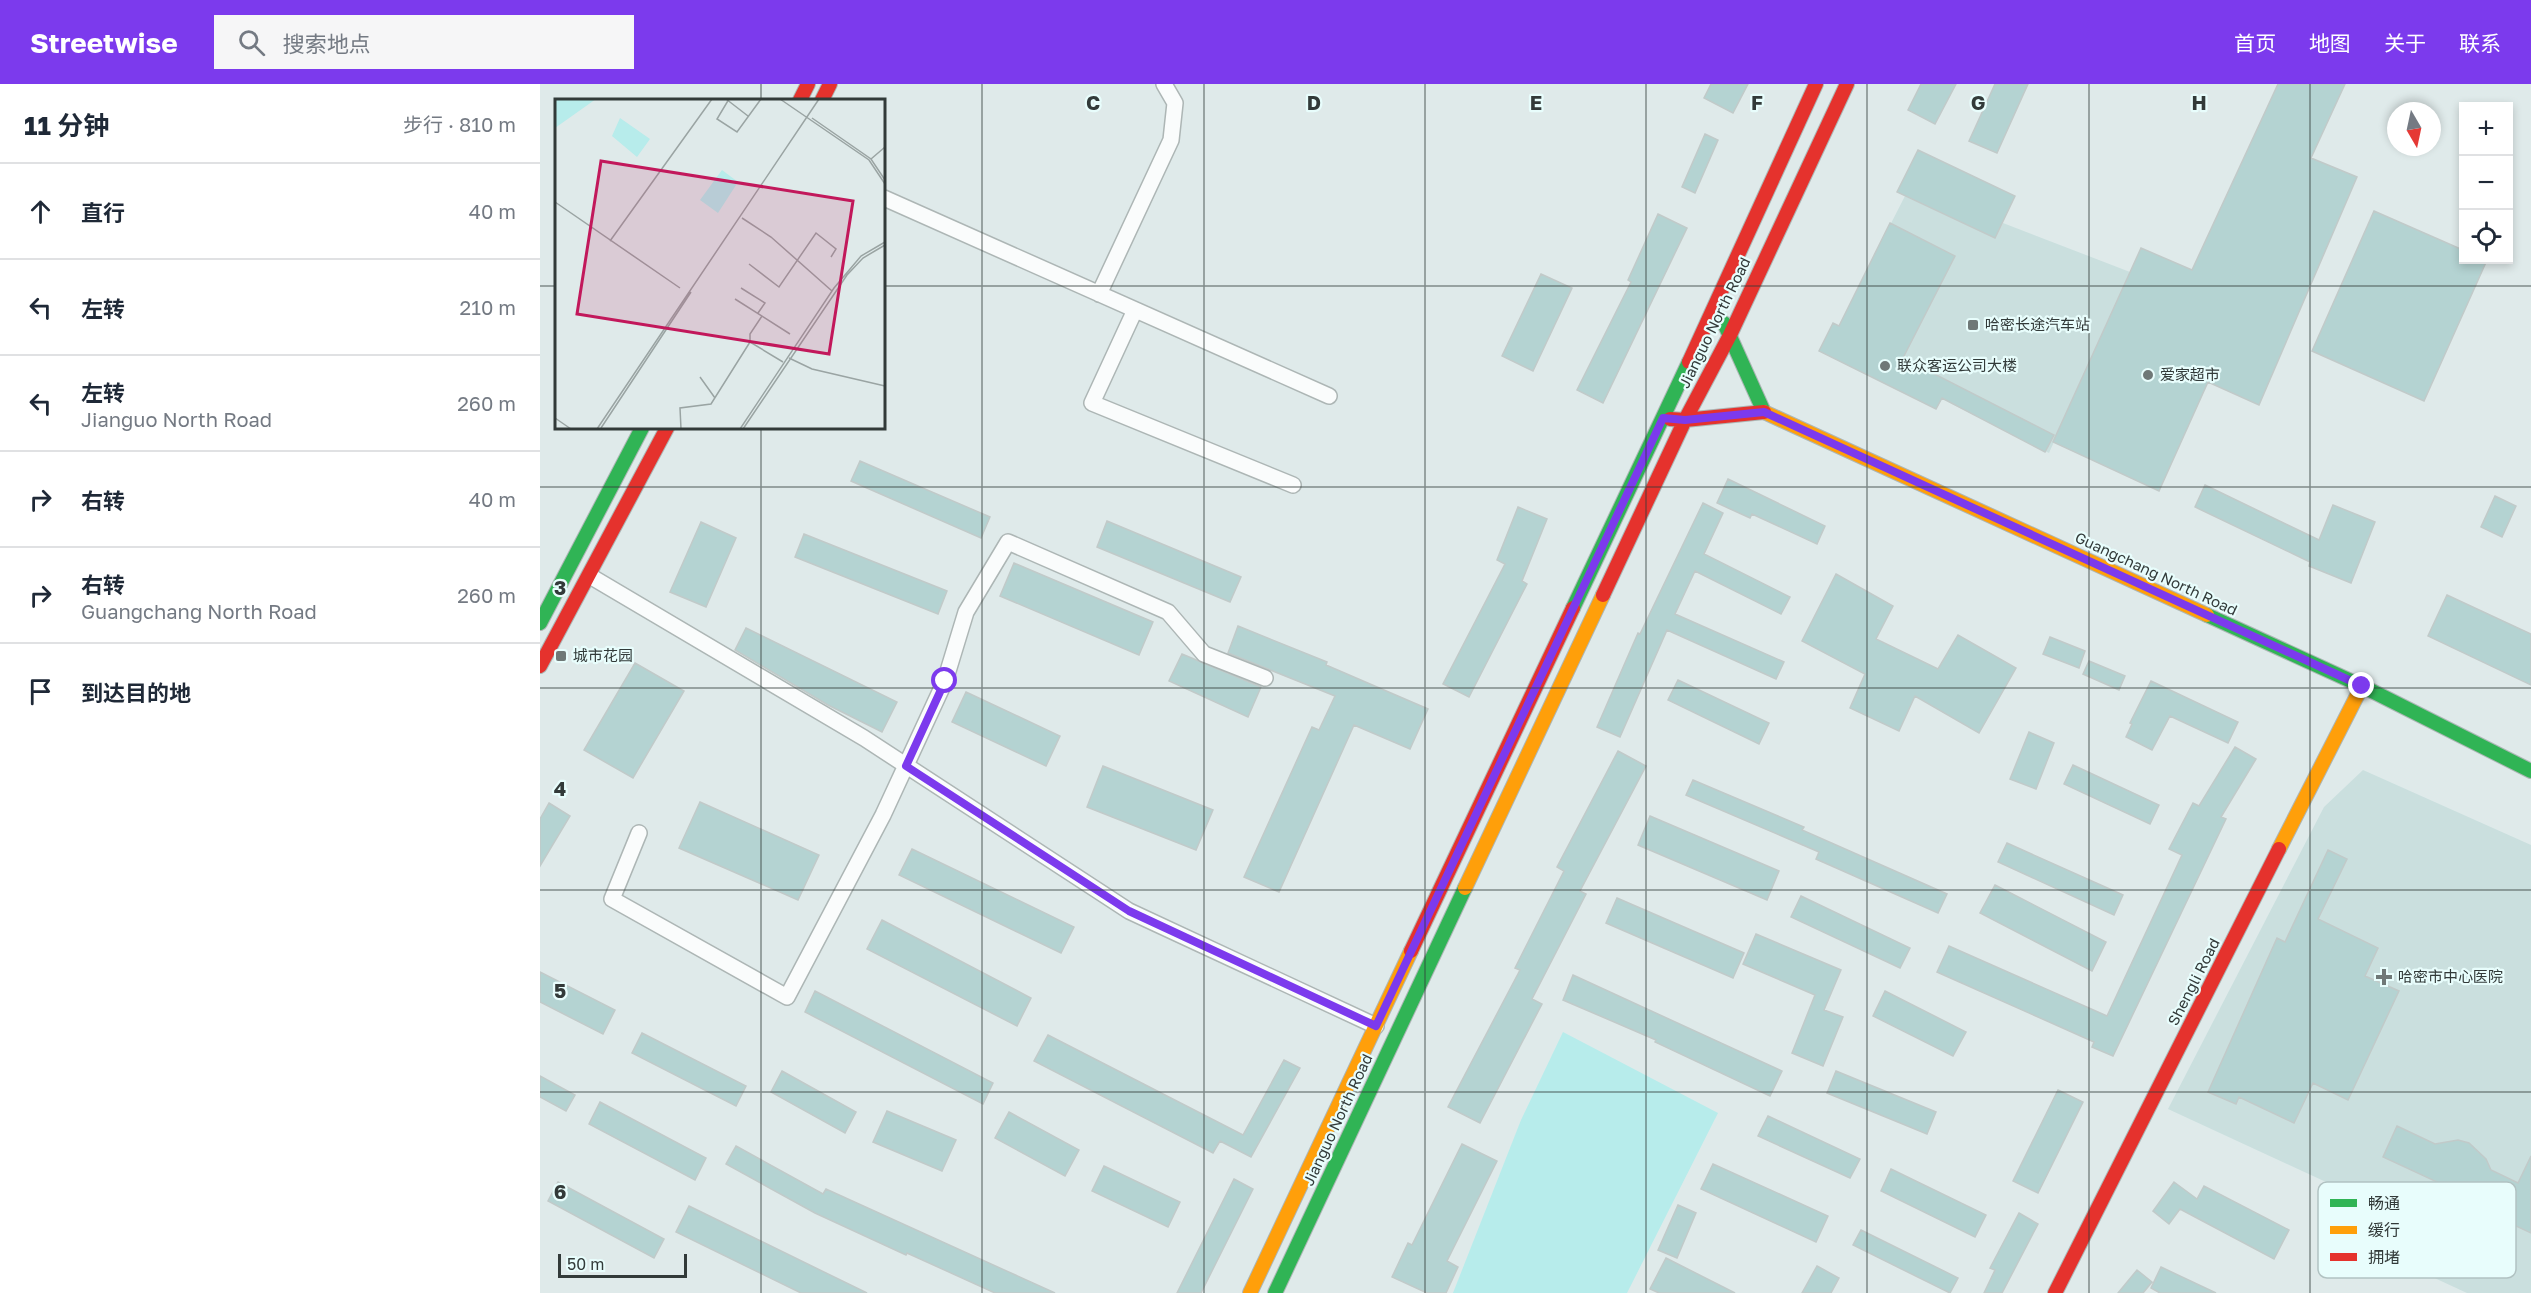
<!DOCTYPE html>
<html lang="zh">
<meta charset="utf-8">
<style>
body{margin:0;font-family:"Golos Text","Noto Sans SC",sans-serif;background:#f6f6f7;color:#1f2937}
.controls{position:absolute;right:18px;top:18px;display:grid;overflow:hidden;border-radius:0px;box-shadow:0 3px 9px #0003}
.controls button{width:54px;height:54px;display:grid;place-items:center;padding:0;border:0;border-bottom:2px solid #e0e1e3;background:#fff;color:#1f2937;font:30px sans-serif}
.compass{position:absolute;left:1847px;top:18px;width:54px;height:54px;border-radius:50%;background:#fff;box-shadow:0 3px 9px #0003;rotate:171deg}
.scale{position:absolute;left:18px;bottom:15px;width:129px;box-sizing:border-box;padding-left:6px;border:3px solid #323a39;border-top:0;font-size:16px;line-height:21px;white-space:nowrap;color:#323a39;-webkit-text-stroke:4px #e8fdfc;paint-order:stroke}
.stop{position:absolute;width:18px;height:18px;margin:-14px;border:4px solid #7c3aed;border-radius:50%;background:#fff}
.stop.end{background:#7c3aed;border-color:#fff;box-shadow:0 2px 6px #0008}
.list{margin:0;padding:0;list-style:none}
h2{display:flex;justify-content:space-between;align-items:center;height:78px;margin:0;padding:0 24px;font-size:26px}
h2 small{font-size:20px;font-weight:400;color:#747a83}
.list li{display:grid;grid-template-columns:39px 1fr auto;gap:18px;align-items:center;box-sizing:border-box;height:96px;padding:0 24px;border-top:2px solid #e0e1e3}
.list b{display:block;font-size:22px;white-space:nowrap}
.list p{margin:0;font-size:20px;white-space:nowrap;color:#747a83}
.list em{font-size:20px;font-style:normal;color:#747a83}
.icon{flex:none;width:33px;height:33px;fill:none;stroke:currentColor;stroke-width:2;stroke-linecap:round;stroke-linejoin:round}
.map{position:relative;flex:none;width:1991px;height:1209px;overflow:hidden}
header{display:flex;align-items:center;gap:36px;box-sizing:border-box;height:84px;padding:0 30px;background:#7c3aed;color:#fff}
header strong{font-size:28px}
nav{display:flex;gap:33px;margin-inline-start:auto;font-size:21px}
.search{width:420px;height:54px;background:#f6f6f7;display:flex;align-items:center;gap:15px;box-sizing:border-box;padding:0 21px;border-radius:0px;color:#747a83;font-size:22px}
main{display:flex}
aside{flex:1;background:#fff}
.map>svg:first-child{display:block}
.built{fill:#cadfde}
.green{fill:#b7eceb}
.building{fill:#b4d3d2;stroke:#c1cac9;stroke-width:1.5}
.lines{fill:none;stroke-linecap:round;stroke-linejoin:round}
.street-casing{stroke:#adb6b5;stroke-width:18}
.fast-casing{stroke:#adb6b5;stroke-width:16}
.slow-casing{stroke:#adb6b5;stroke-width:16}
.jam-casing{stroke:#adb6b5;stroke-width:16}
.street{stroke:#fafcfc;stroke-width:15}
.fast{stroke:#30b455;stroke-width:14}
.slow{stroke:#ff9f0a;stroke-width:14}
.jam{stroke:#e5322d;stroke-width:14}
.route{stroke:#7c3aed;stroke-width:8}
.grid{fill:none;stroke:#323a39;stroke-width:1.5;stroke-opacity:0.55}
.poi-dot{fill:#6f7877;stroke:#e8fdfc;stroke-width:2}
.labels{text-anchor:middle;stroke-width:4.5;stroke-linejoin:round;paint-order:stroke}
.street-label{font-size:15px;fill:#323a39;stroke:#e8fdfc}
.poi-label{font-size:15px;fill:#323a39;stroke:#e8fdfc;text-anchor:start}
.inset-road{fill:none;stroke:#9aa4a3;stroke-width:1.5}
.view{fill:#c2185b;fill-opacity:0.15;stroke:#c2185b;stroke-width:3}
.inset-edge{fill:none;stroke:#323a39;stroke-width:3}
.key{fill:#e8fdfc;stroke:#b1c2c2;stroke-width:1.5}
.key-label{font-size:16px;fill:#323a39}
.grid-label{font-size:20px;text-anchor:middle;font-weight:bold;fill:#323a39;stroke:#e8fdfc;stroke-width:4.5;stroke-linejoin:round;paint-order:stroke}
</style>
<header>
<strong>Streetwise</strong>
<div class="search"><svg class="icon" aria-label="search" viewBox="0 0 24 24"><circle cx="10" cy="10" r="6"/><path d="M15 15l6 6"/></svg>搜索地点</div>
<nav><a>首页</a><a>地图</a><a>关于</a><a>联系</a></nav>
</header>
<main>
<aside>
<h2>11 分钟<small>步行 · 810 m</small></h2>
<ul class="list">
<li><svg class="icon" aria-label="ahead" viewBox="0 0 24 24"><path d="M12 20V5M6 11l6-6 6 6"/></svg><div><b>直行</b></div><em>40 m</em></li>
<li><svg class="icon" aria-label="left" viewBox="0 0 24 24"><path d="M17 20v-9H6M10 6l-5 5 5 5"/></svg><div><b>左转</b></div><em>210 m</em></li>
<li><svg class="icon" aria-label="left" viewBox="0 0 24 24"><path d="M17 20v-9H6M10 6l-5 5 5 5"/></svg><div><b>左转</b><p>Jianguo North Road</p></div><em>260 m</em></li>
<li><svg class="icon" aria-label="right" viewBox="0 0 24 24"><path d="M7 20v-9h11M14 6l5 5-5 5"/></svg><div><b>右转</b></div><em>40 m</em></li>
<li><svg class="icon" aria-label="right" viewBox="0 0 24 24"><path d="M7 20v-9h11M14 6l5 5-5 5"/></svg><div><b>右转</b><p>Guangchang North Road</p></div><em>260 m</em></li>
<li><svg class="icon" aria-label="arrive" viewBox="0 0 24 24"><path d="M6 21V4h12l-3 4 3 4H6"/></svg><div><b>到达目的地</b></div></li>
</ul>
</aside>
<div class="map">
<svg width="1991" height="1209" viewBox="0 0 1991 1209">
<rect width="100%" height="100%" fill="#dfeaea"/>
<path class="built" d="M1365,112L1455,154L1463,139L1590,188L1509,369L1402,315L1396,325L1279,267L1299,241Z
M1823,686L1991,761V1209H1927L1782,1142L1799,1104L1628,1025L1784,723Z"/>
<path class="green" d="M1023,948L1178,1029L1087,1209H913L981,1036Z"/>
<path class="building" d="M1171,0H1208L1193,29L1164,14Z
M1381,0H1416L1395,40L1368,26Z
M1455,0H1488L1457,69L1429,57Z
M1738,0H1805L1771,74L1817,93L1719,321L1668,298L1619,407L1513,358L1601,164L1652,186Z
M1165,50L1178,56L1155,109L1142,103Z
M1378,66L1475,112L1455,154L1357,108Z
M1834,127L1923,166V176H1947L1884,317L1772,267Z
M1118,130L1147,144L1063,319L1037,306L1091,198L1088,196Z
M1350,139L1415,172L1363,274L1514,351L1505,368L1402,314L1396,325L1279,267L1293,239L1299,242Z
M1001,190L1032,204L993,287L962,272Z
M320,377L450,433L441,454L311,397Z
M1188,395L1285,442L1277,460L1212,430L1210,434L1177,419Z
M1665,401L1779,456L1793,421L1835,438L1811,499L1769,482L1770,478L1655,423Z
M1955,412L1976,422L1962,453L1941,443Z
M1163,419L1183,429L1164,470L1250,513L1241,530L1155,487L1135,530L1244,578L1236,595L1127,546L1080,653L1057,643L1098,549L1100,550Z
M978,423L1007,435L982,497L987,500L929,613L903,600L965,480L957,476Z
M567,437L701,493L690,518L557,463Z
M161,438L196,454L166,523L130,508Z
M264,450L407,507L398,530L255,473Z
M474,479L613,538L599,571L460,512Z
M1296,490L1353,522L1336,555L1398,585L1418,551L1476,584L1439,649L1375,612L1359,647L1310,624L1325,590L1262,557Z
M1907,511L1991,550V601L1888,552Z
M698,542L787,578L786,581L888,625L870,665L814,641L739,808L704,793L772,643L779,646L795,612L688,569Z
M206,544L357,618L342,648L288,621L195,566Z
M1510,553L1545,567L1539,584L1503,570Z
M642,570L721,603L708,633L629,597Z
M1549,577L1585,592L1579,606L1543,590Z
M95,579L144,607L93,694L44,666Z
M1138,596L1229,639L1219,660L1128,616Z
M1611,597L1698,638L1688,659L1630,632L1612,666L1586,653L1592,640L1590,639Z
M426,608L520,652L506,682L412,638Z
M1489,648L1514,659L1496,705L1470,695Z
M1695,663L1716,675L1681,733L1686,735L1573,972L1552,963L1554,958L1397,888L1409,862L1567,932L1642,771L1629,765L1653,719L1659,722Z
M1078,667L1106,682L1040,807L1046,810L992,915L1002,920L940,1039L908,1023L980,886L975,884L1024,787L1017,783Z
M1533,681L1619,721L1610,740L1524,700Z
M563,682L673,726L656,766L547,723Z
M1153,696L1264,743L1262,746L1407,810L1398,829L1276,775L1279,768L1146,711Z
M160,718L279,771L258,816L139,764Z
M9,719L30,732L0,782V735Z
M1110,732L1239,787L1227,816L1098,761Z
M1467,759L1583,811L1574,831L1458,778Z
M372,765L534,843L521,869L359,791Z
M1788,766L1807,775L1778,835L1838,864L1825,892L1859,907L1808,1016L1773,999L1754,1039L1699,1013L1696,1020L1668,1008L1737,854L1745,858Z
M1455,801L1566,858L1552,887L1440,829Z
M1261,812L1370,864L1360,884L1251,833Z
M1077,814L1204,869L1193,894L1066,839Z
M342,836L491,914L477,942L327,865Z
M1216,850L1301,886L1284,926L1303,933L1283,982L1252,969L1275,911L1203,880Z
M0,888L75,926L63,950L0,918Z
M1033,891L1242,987L1230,1012L1115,958L1116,956L1023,916Z
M275,907L453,999L443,1020L265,928Z
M1345,907L1426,948L1413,972L1333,932Z
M102,949L206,1002L196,1022L92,969Z
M508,951L703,1051L744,976L760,984L711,1073L680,1057L673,1069L494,977Z
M242,987L316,1028L305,1049L231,1008Z
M1296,987L1396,1028L1387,1050L1287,1009Z
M0,992L35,1011L26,1027L0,1013Z
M1518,1006L1543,1018L1498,1109L1473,1097Z
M60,1018L166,1074L155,1096L49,1040Z
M347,1027L416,1056L402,1087L333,1058Z
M469,1028L539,1066L525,1092L455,1054Z
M1228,1032L1320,1075L1310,1094L1218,1052Z
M1857,1042L1895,1060L1918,1056L1929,1059L1946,1075L1951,1086L1978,1099L1991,1072V1149L1961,1135L1964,1129L1843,1073Z
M922,1060L957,1077L907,1177L918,1183L906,1209H887L852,1193L868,1159L872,1161Z
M196,1062L283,1110L286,1105L515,1209H455L367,1169L366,1171L275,1129L186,1080Z
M1173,1080L1288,1132L1276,1158L1161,1105Z
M564,1082L640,1118L628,1143L552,1107Z
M1351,1085L1446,1131L1435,1153L1341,1107Z
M694,1095L713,1105L661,1209H637Z
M18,1098L124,1155L114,1174L8,1117Z
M1634,1098L1657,1115L1664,1102L1749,1146L1734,1175L1640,1125L1629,1140L1613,1127Z
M1138,1121L1156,1129L1137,1174L1118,1166Z
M149,1122L327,1209H261L136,1148Z
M1479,1129L1498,1140L1462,1209H1444L1455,1186L1450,1184Z
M1321,1146L1418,1194L1410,1209L1313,1161Z
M1126,1174L1195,1209H1119L1110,1205Z
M1277,1182L1299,1194L1291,1209H1262Z
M1621,1183L1676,1209H1620L1611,1204Z
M1597,1186L1612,1198L1603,1209H1578Z"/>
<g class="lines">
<g class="street-casing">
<path id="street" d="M344,114L789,312
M559,210L631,56L635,19L624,0
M595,226L552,319L753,401
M50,492L324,654L589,827L836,942
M99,749L72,815L247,913L343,731L405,597L426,528L468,458L628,528L664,570L725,594"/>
</g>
<g class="fast-casing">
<path id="fast" d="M1184,239L1224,328
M1033,524L1149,278
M1667,531L1822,602L1991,687
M0,539L102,344
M735,1209L925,804"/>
</g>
<g class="slow-casing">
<path id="slow" d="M1224,328L1667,531
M1739,765L1822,602
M925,804L1063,511
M710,1209L871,867"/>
</g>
<g class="jam-casing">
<path id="jam" d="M260,16L268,0
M282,16L290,0
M1149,278L1276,0
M1130,335L1145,336L1224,328
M1063,511L1145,336L1190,251L1307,0
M0,582L127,344
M871,867L1033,524
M1515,1209L1739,765"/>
</g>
<use href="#street" class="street"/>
<use href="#fast" class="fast"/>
<use href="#slow" class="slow"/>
<use href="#jam" class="jam"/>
</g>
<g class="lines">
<path class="route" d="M405,597L366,682L589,827L836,942L1123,334L1145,336L1224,328L1822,602"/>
</g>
<path class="grid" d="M221,0V16M442,0V1209M664,0V1209M885,0V1209M1106,0V1209M1327,0V1209M1549,0V1209M1770,0V1209M0,202H16M344,202H1991M221,344V1209M0,403H1991M0,604H1991M0,806H1991M0,1008H1991"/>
<g class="poi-dot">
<rect x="1427" y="235" width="12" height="12" rx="3"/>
<circle cx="1345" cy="282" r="6"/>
<circle cx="1608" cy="291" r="6"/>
<rect x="15" y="566" width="12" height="12" rx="3"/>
<path d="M1841 884h6v6h6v6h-6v6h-6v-6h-6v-6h6z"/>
</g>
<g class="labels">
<g class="street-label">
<text transform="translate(1175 239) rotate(-64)" y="5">Jianguo North Road</text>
<text transform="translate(1616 490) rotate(25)" y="5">Guangchang North Road</text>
<text transform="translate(1654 898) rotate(-63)" y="5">Shengli Road</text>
<text transform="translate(798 1036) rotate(-65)" y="5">Jianguo North Road</text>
</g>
<g class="poi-label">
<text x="1445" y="246">哈密长途汽车站</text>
<text x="1357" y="287">联众客运公司大楼</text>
<text x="1620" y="296">爱家超市</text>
<text x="33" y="577">城市花园</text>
<text x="1858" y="898">哈密市中心医院</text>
</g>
</g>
<g transform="translate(15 15)">
<rect width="330" height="330" fill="#dfeaea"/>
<path d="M0,0H41L0,29ZM65,19L95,40L82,58L57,37ZM167,71L183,83L163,114L145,101Z" fill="#b7eceb"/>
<path class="inset-road" d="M171,0L193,17M174,0L162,20L182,33L206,0M225,0L314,61L330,85M257,19L316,60L330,81M316,60L330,48M0,103L125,189M187,119L216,138L277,192M55,142L157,0M194,165L224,188L261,134L281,150L276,158M186,189L210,204L203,214M180,200L235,235M207,217L195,235V243L228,263M234,259L257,270L330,287M145,278L160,299M0,319L16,330M46,329L136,193M42,330L264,0M126,330L125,309L156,305L195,243M185,330L279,189L306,157L330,143M188,330L292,176L308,159L330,146"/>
<path class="view" d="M46,62L298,102L274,255L22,215Z"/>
<rect width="330" height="330" class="inset-edge"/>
</g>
<rect x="1778" y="1098" width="198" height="96" rx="9" class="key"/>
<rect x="1790" y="1115" width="27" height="8" fill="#30b455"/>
<rect x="1790" y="1142" width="27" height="8" fill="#ff9f0a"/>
<rect x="1790" y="1169" width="27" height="8" fill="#e5322d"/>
<g class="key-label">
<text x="1828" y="1125">畅通</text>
<text x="1828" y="1152">缓行</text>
<text x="1828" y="1179">拥堵</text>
</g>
<g class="grid-label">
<text x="553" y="26">C</text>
<text x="774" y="26">D</text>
<text x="996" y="26">E</text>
<text x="1217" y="26">F</text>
<text x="1438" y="26">G</text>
<text x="1659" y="26">H</text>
<text x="20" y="511">3</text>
<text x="20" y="712">4</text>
<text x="20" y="914">5</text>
<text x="20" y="1115">6</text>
</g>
</svg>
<div class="controls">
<button>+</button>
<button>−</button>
<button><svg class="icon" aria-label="locate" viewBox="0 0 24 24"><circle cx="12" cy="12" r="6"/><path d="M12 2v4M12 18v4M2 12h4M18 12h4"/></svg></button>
</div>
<svg class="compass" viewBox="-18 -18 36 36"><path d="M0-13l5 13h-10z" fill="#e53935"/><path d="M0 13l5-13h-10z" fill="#747a83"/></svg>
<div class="scale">50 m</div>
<div class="stop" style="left:405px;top:597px"></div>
<div class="stop end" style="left:1822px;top:602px"></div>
</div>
</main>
